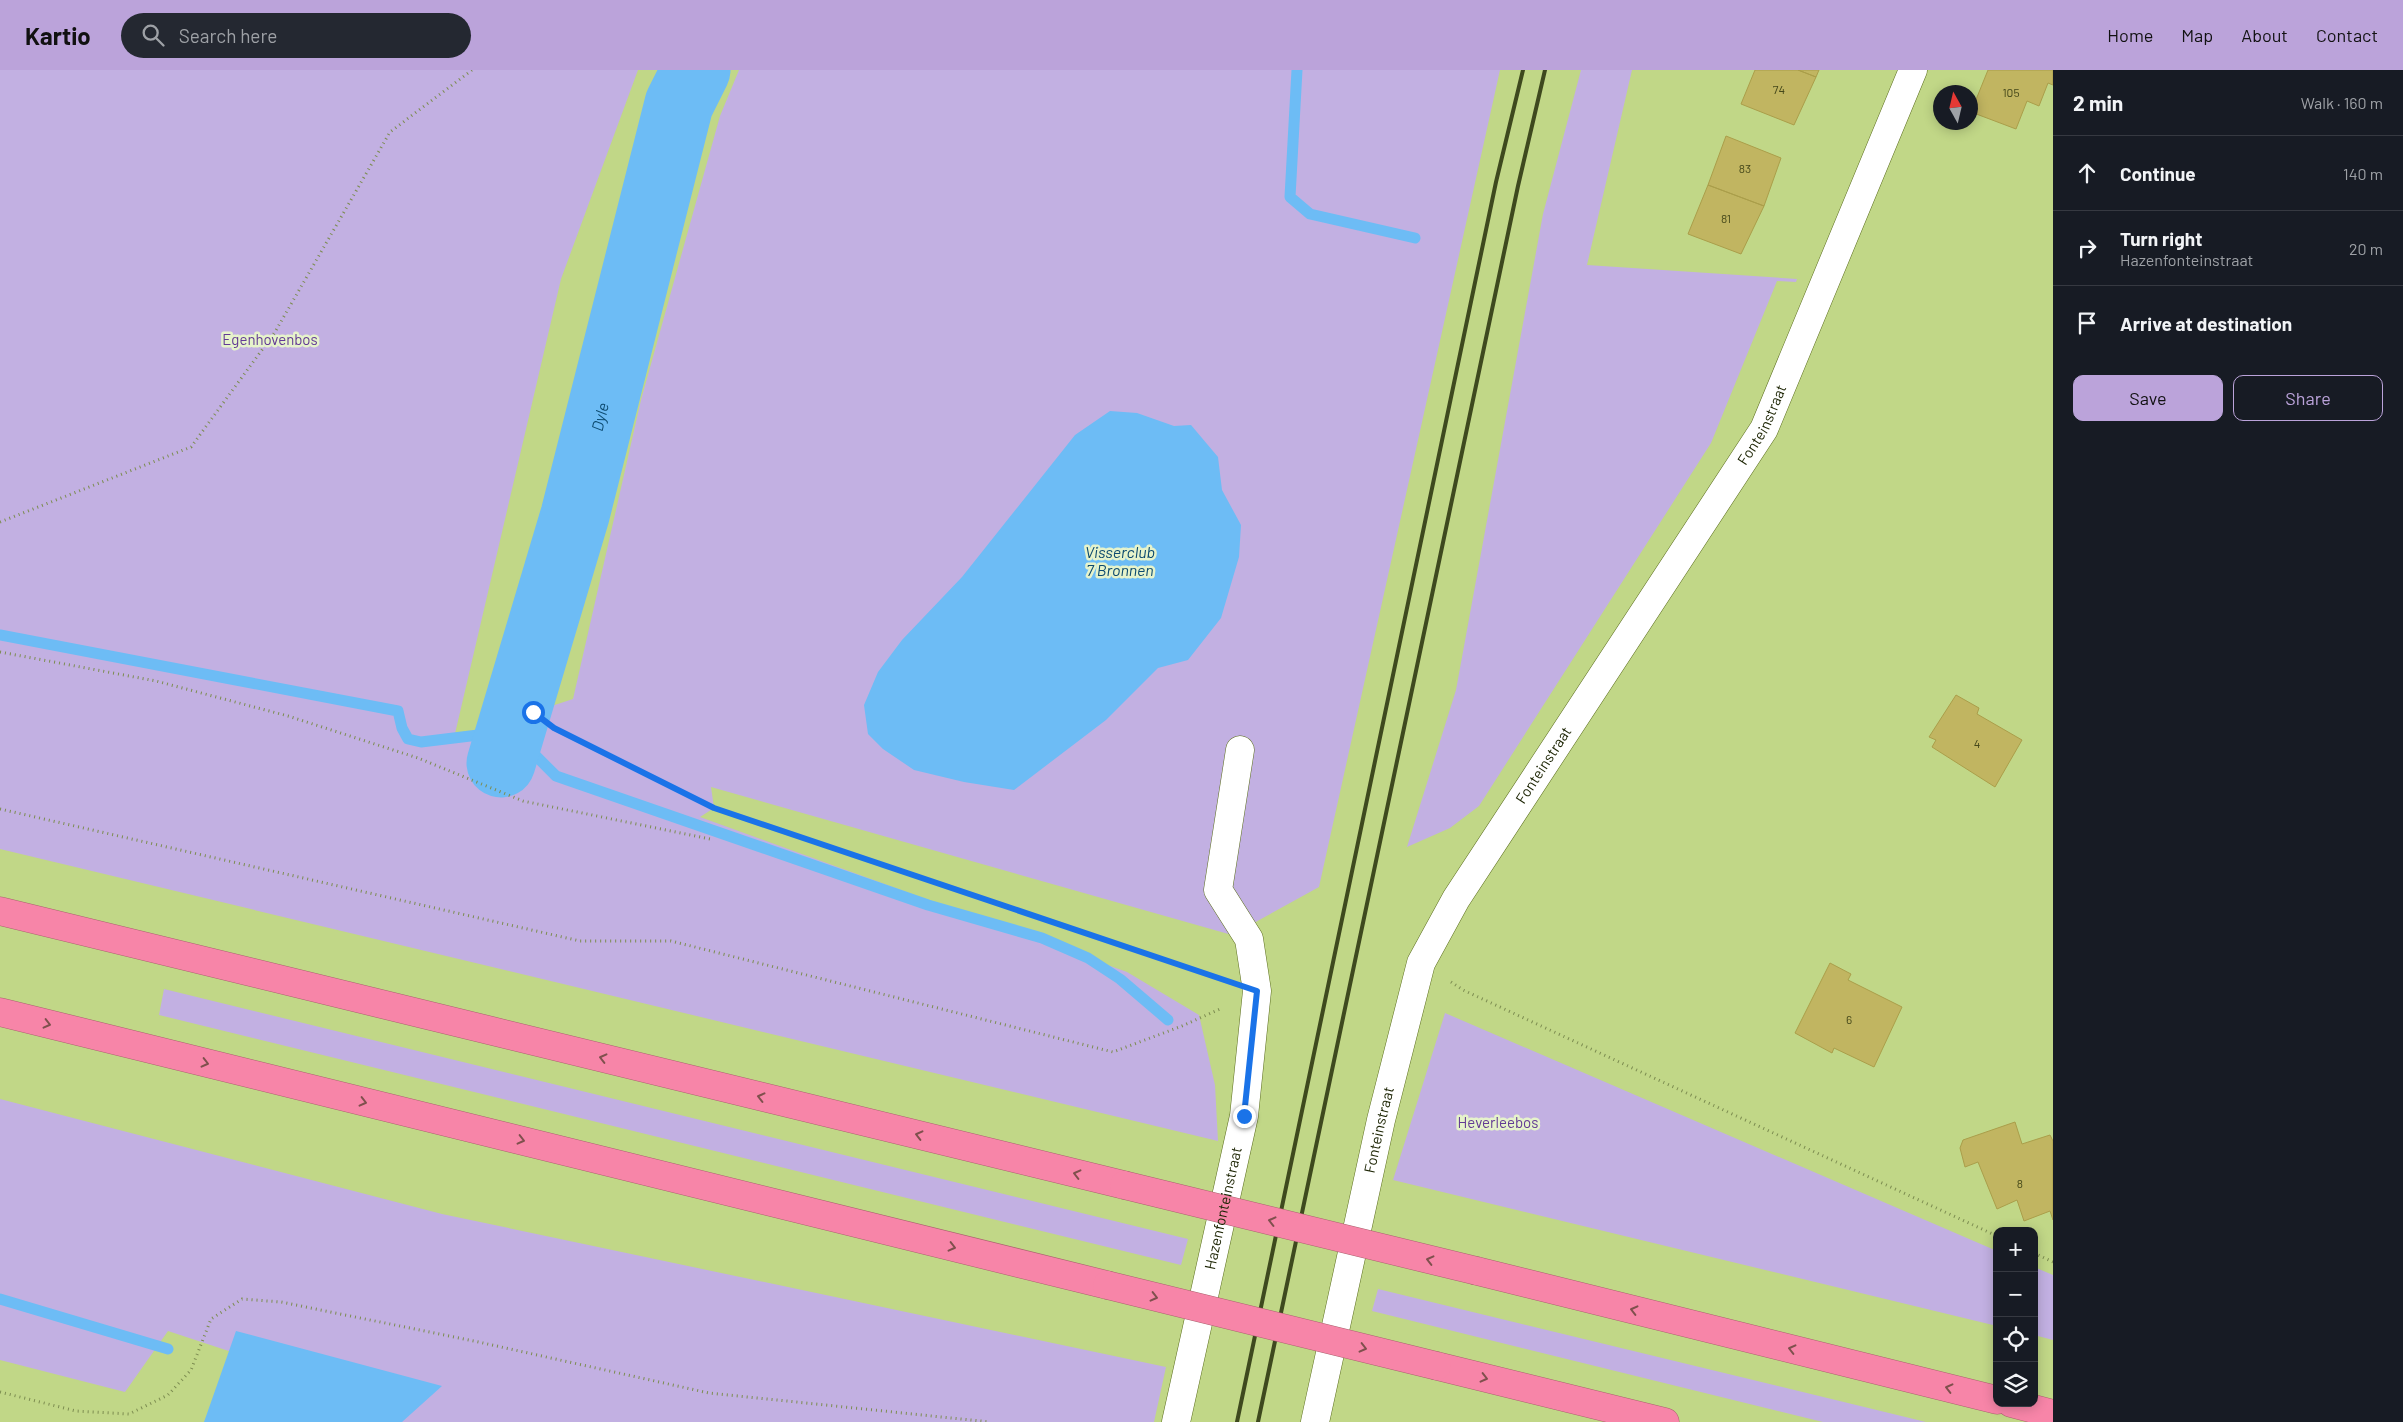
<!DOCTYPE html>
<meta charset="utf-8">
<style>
body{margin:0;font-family:Barlow,sans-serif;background:#242831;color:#f1f3f6}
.controls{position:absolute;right:15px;bottom:15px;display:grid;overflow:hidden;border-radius:10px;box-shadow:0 2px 12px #0003}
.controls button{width:45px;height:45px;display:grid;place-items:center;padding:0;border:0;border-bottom:1px solid #363941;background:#171b24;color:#f1f3f6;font:25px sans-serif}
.compass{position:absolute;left:1933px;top:15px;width:45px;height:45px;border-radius:50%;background:#171b24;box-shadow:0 2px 12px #0003;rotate:352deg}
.stop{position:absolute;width:15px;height:15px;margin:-11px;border:4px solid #1a73e8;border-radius:50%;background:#fff}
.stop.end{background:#1a73e8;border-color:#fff;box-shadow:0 1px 5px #0008}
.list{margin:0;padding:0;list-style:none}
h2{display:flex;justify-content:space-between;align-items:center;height:65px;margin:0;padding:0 20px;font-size:21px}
h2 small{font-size:16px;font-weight:400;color:#9ea1a6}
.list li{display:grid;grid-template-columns:32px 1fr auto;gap:15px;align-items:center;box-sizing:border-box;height:75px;padding:0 20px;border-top:1px solid #363941}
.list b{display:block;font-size:19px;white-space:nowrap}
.list p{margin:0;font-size:16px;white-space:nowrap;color:#9ea1a6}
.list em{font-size:16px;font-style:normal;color:#9ea1a6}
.actions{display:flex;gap:10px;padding:15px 20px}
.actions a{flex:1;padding:11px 0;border:1px solid #bba3da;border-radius:10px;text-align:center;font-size:18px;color:#bba3da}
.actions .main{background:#bba3da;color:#111}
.icon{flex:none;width:28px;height:28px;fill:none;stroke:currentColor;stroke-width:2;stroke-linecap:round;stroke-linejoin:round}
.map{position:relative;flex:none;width:2053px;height:1352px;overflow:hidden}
header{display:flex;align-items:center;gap:30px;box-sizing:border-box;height:70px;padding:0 25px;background:#bba3da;color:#111}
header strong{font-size:24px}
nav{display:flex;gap:28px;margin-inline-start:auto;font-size:18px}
.search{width:350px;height:45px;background:#242831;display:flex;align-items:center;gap:12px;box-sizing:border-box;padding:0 18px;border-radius:28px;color:#9ea1a6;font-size:19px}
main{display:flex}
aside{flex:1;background:#171b24}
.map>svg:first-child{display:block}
.green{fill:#c2b0e2}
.water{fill:#6dbcf5}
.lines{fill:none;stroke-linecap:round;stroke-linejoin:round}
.stream{stroke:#6dbcf5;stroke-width:11}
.river{stroke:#6dbcf5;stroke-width:69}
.building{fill:#c1b561;stroke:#aa9e4a}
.minor-casing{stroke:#5b6d1d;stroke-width:29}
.highway-casing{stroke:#aa636e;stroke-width:29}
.path{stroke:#7c8c50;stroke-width:3;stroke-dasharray:1 4;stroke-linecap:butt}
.minor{stroke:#fff;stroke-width:28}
.highway{stroke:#f785a8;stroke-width:28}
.rail{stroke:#3e491e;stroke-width:4}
.highway-bridge-casing{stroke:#aa636e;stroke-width:29;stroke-linecap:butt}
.highway-bridge{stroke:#f785a8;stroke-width:28}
.oneway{stroke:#7f504d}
.route{stroke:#1a73e8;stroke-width:6}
.labels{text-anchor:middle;stroke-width:5;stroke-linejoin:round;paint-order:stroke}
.number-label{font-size:12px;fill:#45481a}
.park-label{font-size:15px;fill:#623a94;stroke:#e6f3cb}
.street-label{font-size:15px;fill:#1c2403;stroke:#e6f3cb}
.water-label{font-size:16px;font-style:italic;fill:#0c4a6f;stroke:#e6f3cb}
</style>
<header>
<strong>Kartio</strong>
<div class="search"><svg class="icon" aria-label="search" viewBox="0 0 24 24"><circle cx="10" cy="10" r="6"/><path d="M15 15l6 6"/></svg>Search here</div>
<nav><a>Home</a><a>Map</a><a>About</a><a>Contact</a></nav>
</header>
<main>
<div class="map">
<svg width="2053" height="1352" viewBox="0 0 2053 1352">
<rect width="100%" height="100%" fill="#c1d787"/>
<path class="green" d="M0,0H638L561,209L454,668L573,629L641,330L720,46L739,0H1500L1319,817L1232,865L711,717L714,738L700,747L1127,902L1199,945L1215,1015L1218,1071L0,779Z
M1581,0H1632L1587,195L1797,209L1796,212L1777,211L1711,373L1479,736L1450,758L1407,777L1456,620L1543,144Z
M164,919L1188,1169L1181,1195L159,945Z
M1445,943L1997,1181V1256L1393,1110Z
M0,1029L442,1144L1166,1297L1154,1352H378L384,1332L168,1261L125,1322L0,1290Z
M2034,1197L2053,1205V1270L2034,1265Z
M1378,1219L1926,1352H1823L1372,1241Z"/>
<path class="water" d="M1110,341L1137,343L1174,356L1191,355L1218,387L1222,420L1241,455L1239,487L1221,548L1188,590L1158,598L1106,650L1014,720L964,712L914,700L883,679L868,664L864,635L878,602L902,570L962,507L1075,365Z
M236,1261L442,1316L402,1352H204Z"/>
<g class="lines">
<path class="stream" d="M1297,0L1290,127L1310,144L1415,168
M0,565L398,641L402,658L408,669L421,672L511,661L556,706L928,835L1042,868L1088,888L1120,909L1168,950
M0,1229L168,1279"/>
<path class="river" id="s1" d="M501,693L575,445L679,34L696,0"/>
</g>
<path class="building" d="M1755,0H1798L1816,7L1794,55L1741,34Z
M1798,0H1819L1816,7Z
M1988,0H2053V15L2048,13L2039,36L2027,31L2016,59L1971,42Z
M1726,66L1781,88L1764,136L1708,115Z
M1708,115L1764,136L1741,184L1688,164Z
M1956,625L1979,638L1977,644L2022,670L1995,717L1932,677L1936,670L1929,667Z
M1830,893L1851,904L1848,910L1902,937L1874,997L1834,978L1832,983L1795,963Z
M2015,1052L2022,1074L2050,1065L2053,1071V1150L2050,1141L2024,1151L2017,1130L1997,1139L1978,1092L1965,1097L1960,1078L1963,1070Z"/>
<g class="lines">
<g class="minor-casing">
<g id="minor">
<path id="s2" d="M1176,1352L1244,1046L1257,921L1249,869L1218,820L1240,680"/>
<path id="s3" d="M1315,1352L1381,1050L1421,893L1456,829L1764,359L1913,0"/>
</g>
</g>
<g class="highway-casing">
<path id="highway" d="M0,841L1124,1115
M0,942L1107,1215
M1477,1201L1997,1330
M1437,1296L1665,1352
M2011,1333L2053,1344"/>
</g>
<path class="path" d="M0,452L191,377L275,262L390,62L472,0
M0,582L156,611L288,646L418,688L523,731L710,769
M533,642L554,658L714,738L1221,909
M0,739L580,871H671L1113,982L1182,956L1220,939
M1451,912L1463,920L1997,1166
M2034,1183L2053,1192
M0,1322L76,1341L129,1344L168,1325L191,1300L211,1249L242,1229L281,1232L474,1271L709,1323L990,1352"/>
<use href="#minor" class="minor"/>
<use href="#highway" class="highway"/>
<path class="rail" d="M1237,1352L1496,112L1523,0
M1258,1352L1518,116L1545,0"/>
<g class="highway-bridge-casing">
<path id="highway-bridge" d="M1124,1115L1477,1201
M1107,1215L1437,1296"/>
</g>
<use href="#highway-bridge" class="highway-bridge"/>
</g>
<defs><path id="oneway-chevron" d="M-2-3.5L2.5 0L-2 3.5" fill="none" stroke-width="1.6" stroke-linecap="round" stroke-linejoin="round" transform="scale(1.25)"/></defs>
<g class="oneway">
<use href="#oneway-chevron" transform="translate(47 954) rotate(14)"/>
<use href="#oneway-chevron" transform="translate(603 988) rotate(-166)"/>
<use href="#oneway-chevron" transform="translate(205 993) rotate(14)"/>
<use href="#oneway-chevron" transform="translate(761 1027) rotate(-166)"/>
<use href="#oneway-chevron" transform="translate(363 1032) rotate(14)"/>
<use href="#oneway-chevron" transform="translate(919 1065) rotate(-166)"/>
<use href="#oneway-chevron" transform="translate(521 1070) rotate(14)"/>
<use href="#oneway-chevron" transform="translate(1077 1104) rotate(-166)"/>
<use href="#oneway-chevron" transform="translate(1272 1151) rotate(-166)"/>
<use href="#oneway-chevron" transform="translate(952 1177) rotate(14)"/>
<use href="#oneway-chevron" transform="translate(1430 1190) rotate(-166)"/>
<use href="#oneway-chevron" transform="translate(1154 1227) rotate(14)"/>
<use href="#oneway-chevron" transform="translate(1634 1240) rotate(-166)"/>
<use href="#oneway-chevron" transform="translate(1363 1278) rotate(14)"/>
<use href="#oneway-chevron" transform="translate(1792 1279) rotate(-166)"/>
<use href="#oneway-chevron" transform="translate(1484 1308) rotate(14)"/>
<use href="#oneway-chevron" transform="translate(1949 1318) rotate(-166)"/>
</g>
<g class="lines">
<path class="route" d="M533,642L554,658L714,738L1257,921L1244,1046"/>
</g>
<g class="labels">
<g class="number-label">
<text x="1779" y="24">74</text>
<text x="2011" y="27">105</text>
<text x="1745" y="103">83</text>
<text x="1726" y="153">81</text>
<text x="1977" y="678">4</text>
<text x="1849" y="954">6</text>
<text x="2020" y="1118">8</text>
</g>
<g class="park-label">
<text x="270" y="275">Egenhovenbos</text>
<text x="1498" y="1058">Heverleebos</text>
</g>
<g class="street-label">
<text dy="5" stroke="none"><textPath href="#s3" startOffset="1109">Fonteinstraat</textPath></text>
<text dy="5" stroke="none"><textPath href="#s3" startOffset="704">Fonteinstraat</textPath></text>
<text dy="5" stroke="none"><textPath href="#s3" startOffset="299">Fonteinstraat</textPath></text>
<text dy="5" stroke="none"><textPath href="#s2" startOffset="219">Hazenfonteinstraat</textPath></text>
</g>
<g class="water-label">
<text dy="6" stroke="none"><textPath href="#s1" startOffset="360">Dyle</textPath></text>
<text x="1120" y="488">Visserclub<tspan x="1120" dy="18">7 Bronnen</tspan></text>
</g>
</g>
</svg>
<div class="controls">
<button>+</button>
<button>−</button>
<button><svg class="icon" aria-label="locate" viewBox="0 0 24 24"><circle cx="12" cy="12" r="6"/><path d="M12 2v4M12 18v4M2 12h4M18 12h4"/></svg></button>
<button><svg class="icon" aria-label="layers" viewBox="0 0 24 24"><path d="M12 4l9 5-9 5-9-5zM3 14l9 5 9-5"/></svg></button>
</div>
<svg class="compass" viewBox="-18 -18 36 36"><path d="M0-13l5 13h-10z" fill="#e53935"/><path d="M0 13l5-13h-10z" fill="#9ea1a6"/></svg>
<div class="stop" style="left:533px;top:642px"></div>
<div class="stop end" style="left:1244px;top:1046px"></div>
</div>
<aside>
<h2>2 min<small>Walk · 160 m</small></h2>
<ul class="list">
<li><svg class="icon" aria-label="ahead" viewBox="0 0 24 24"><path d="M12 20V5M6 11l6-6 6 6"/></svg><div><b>Continue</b></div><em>140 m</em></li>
<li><svg class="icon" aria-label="right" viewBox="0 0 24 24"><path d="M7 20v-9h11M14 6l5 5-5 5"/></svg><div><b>Turn right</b><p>Hazenfonteinstraat</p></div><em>20 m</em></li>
<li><svg class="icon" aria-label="arrive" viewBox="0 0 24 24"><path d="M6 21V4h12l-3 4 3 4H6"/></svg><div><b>Arrive at destination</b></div></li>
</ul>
<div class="actions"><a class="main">Save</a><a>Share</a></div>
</aside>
</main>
